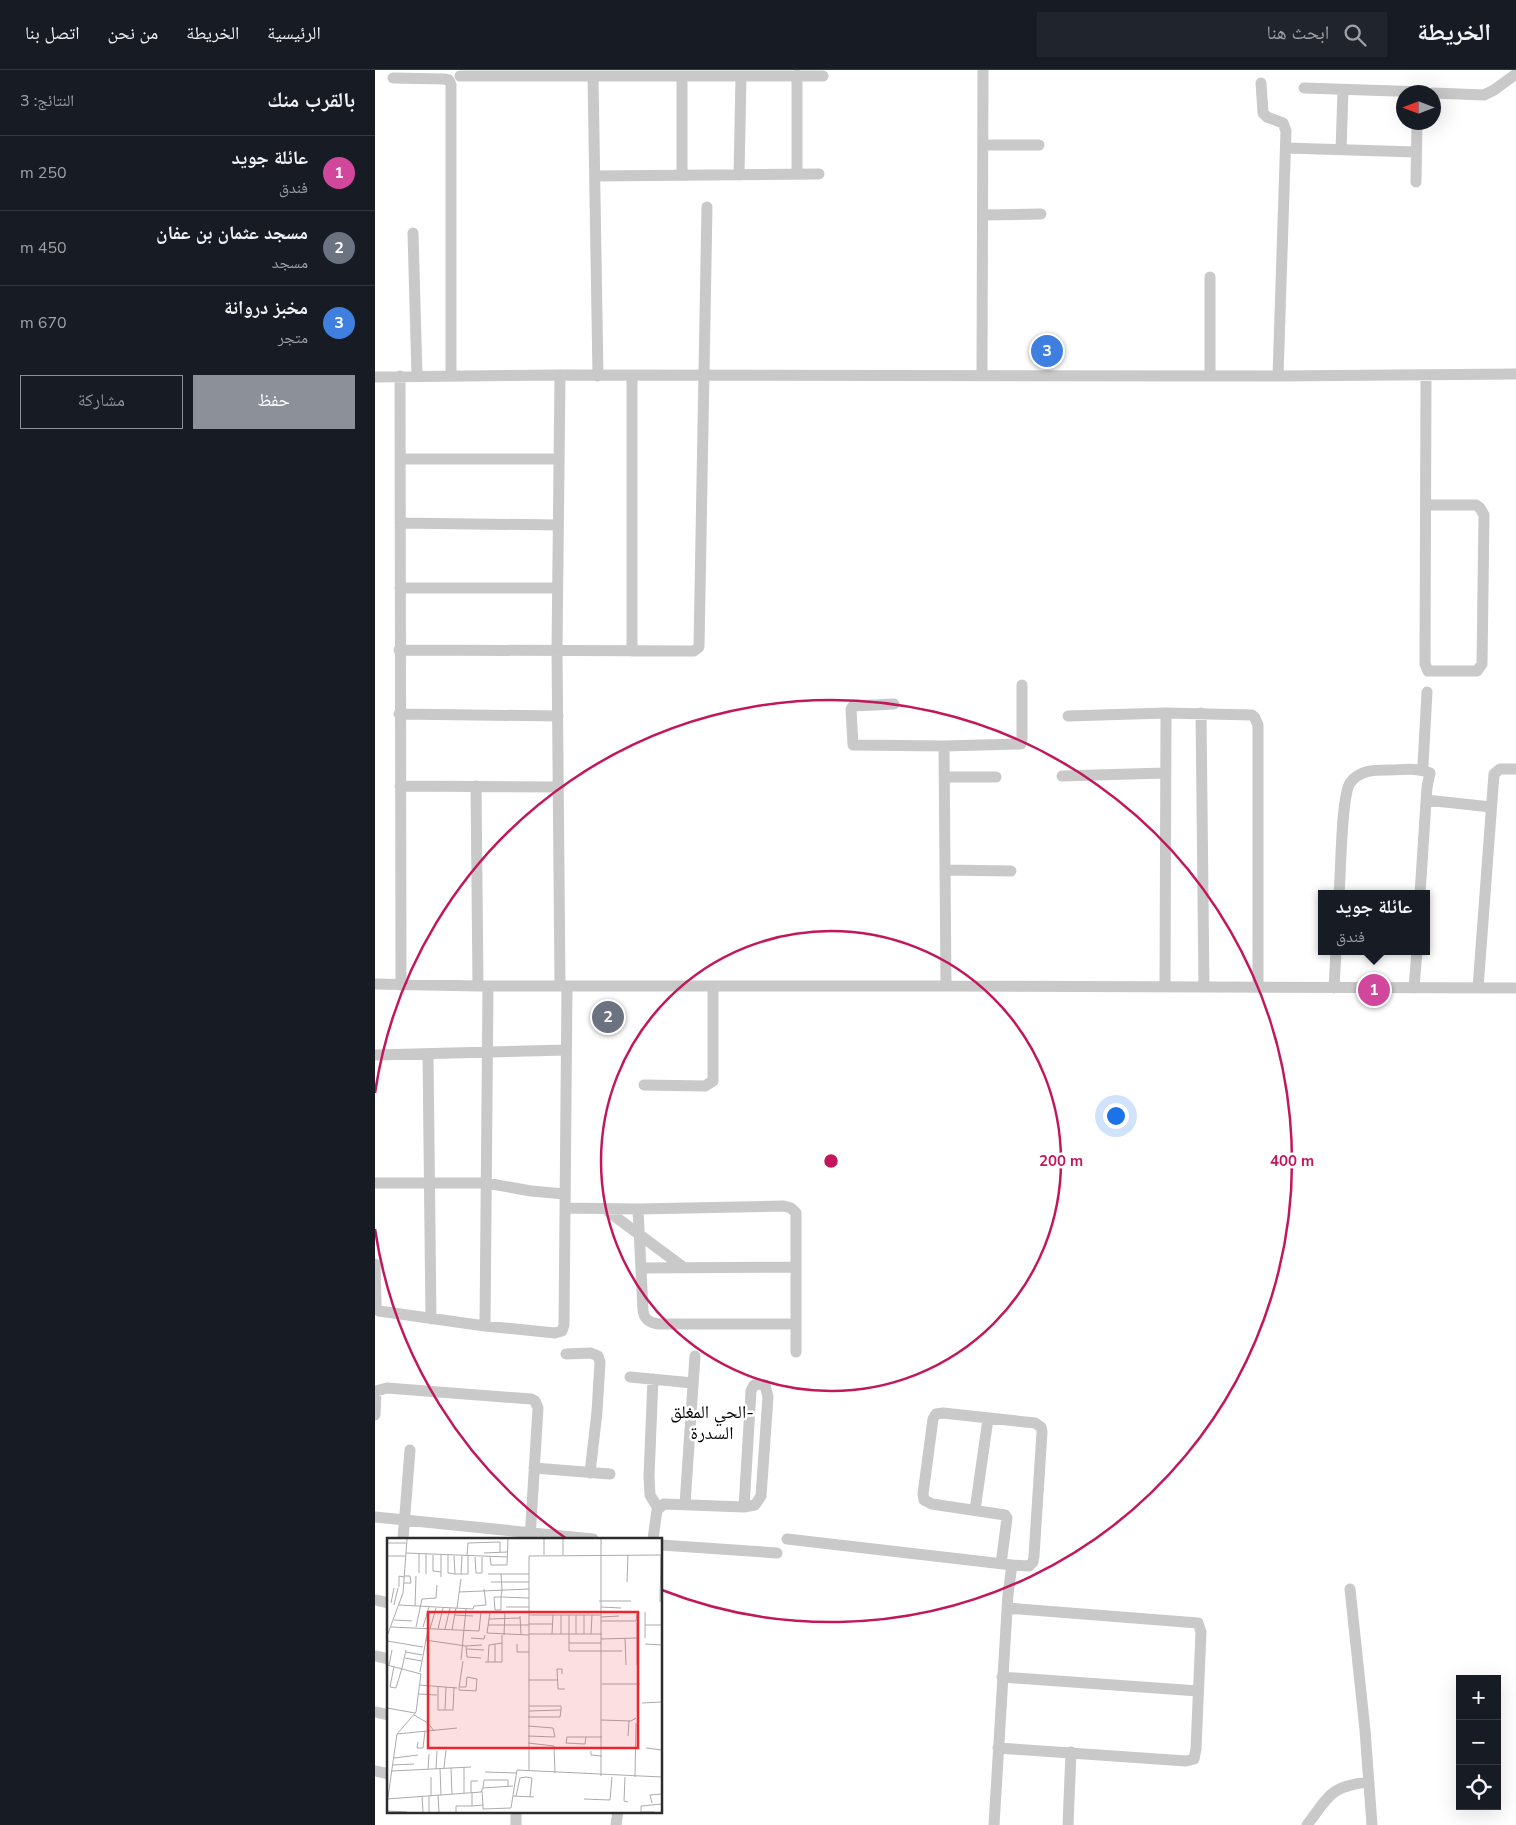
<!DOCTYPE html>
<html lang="ar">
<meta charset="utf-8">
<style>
body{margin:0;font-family:"Nunito Sans","Noto Naskh Arabic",sans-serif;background:#20242c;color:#f1f3f6;direction:rtl}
.controls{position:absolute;right:15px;bottom:15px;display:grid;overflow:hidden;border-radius:0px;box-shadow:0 5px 20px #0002}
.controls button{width:45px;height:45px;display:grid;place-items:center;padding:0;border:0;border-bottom:1px solid #363941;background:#171b24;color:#f1f3f6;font:25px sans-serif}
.compass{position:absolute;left:1021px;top:15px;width:45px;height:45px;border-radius:50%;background:#171b24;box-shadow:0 5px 20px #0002;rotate:270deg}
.you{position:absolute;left:740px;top:1045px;width:18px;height:18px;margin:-12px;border:4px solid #fff;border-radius:50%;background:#1a73e8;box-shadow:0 0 0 8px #1a73e833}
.badge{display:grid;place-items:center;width:32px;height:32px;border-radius:50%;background:#8c9099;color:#fff;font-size:16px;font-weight:700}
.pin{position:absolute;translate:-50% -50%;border:2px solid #fff;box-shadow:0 1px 5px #0006}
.popup{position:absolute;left:943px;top:820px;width:112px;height:65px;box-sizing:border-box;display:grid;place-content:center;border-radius:0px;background:#171b24;filter:drop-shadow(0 1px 4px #0005);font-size:16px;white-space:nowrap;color:#9ea1a6}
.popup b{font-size:19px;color:#f1f3f6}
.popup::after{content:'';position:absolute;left:50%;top:100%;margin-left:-10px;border:10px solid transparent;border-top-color:#171b24}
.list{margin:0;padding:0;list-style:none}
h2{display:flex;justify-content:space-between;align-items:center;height:65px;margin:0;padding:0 20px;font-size:21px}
h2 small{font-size:16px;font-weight:400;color:#9ea1a6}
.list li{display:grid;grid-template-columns:32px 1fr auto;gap:15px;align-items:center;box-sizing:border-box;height:75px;padding:0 20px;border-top:1px solid #363941}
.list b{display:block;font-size:19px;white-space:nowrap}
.list p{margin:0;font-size:16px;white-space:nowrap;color:#9ea1a6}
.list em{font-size:16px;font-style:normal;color:#9ea1a6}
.actions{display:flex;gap:10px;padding:15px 20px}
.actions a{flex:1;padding:11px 0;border:1px solid #8c9099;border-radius:0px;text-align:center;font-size:18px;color:#8c9099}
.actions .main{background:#8c9099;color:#fff}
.icon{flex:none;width:28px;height:28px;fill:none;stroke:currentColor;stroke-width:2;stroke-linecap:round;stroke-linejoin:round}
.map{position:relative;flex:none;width:1141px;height:1755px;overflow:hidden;direction:ltr}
header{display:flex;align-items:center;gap:30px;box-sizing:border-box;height:70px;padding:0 25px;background:#171b24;border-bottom:1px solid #363941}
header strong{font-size:24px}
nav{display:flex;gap:28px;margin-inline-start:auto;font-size:18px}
.search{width:350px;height:45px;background:#20242c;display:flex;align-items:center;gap:12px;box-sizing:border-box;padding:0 18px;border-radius:0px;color:#9ea1a6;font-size:19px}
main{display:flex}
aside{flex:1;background:#171b24}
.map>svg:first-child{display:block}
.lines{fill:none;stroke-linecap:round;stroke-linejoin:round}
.minor{stroke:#c9c9c9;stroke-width:11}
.ring{fill:none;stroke:#c2185b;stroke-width:2.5}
.labels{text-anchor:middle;stroke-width:5;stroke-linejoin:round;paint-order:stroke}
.neighbourhood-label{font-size:18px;fill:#000;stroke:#fff}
.inset-road{fill:none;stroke:#ababab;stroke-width:1}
.view{fill:#ed252d;fill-opacity:0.15;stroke:#ed252d;stroke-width:2.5}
.inset-edge{fill:none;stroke:#2c2c2c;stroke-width:2.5}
.centre{fill:#c2185b;stroke:#fff;stroke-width:2.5}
.ring-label{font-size:15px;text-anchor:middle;font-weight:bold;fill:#c2185b;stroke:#fff;stroke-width:5;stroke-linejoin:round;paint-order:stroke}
</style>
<header>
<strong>الخريطة</strong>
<div class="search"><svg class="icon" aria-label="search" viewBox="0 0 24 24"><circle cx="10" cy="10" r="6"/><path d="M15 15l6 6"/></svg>ابحث هنا</div>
<nav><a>الرئيسية</a><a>الخريطة</a><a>من نحن</a><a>اتصل بنا</a></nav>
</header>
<main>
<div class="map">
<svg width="1141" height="1755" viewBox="0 0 1141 1755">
<rect width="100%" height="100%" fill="#fff"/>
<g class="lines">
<path class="minor" d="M422,5V104
M85,6H448
M218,6L223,306
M307,6V105
M18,8L69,9L74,10L76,15V305
M886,13L888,43L892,47L908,53L911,61L903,306
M929,18L1050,22
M1058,23L1109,25L1119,20L1141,4
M608,75H664
M911,78L1041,82
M966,80L968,20
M364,105L366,6
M220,106L444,104
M1041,112L1042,52
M608,145L666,144
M38,163L42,306
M607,304L608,0
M185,305L182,580L185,916
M1051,305L1050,594L1053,601H1102L1107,594L1109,445L1105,438L1101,435H1052
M25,306L26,915
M257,306V581
M835,306V207
M0,307L185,305L903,306L1141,304
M25,389H184
M25,453L183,455
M25,518H182
M24,580L319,581L324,577L332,137
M519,634L478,636L476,639L478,675L569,676L646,674L647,669V615
M826,643L829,917
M24,644L183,646
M693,646L791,643
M569,676L571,916
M1046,699L1048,695L1052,622
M687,706L790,703
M570,707H621
M25,716L184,717
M101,716L103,916
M1051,730L1116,737
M570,800L636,801
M964,824C966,803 966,727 975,713C984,700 999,700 1013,700C1027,700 1042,697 1055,703L1052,717L1045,824
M0,914L103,916H571L1141,918
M790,917L791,643L877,645L880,648L883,655V917
M959,918L961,881
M1039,918L1042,881
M1103,918L1119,704L1125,699H1141
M0,985L191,980
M53,985L56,1249
M269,1015L330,1016L338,1011V916
M0,1113H111L156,1121L190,1124
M190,1138L263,1139L409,1136L416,1138L421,1143V1282
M230,1139L308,1197
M263,1139L268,1240C269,1250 275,1253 284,1254H421
M0,1194L1,1232V1238L4,1241L110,1256L180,1263L187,1261L189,1255L192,916
M266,1198L421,1197
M110,1256L113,916
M191,1284L216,1283L223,1286L225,1292L222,1342L215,1403
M255,1307L318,1313
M278,1309L274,1406L275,1425L283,1438
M0,1345L1,1321L12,1318L156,1329L160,1331L163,1338L155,1469
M159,1398L235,1404
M310,1434L320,1286
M600,1440L613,1349
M0,1447L218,1469
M28,1469L35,1380
M278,1469L282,1440L289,1434L369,1437L380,1435L386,1426L393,1327L390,1315L383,1314L379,1315L376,1321L369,1437
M412,1469L637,1495L654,1496L658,1492L659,1486L667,1362L666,1357L660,1353L568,1343L561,1344L558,1349L548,1424L549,1430L557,1434L630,1445L632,1448L626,1494
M286,1475L402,1483
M975,1519L990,1660L997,1755
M0,1530L14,1533
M0,1586L14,1589
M627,1607L823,1621
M0,1642L14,1645
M623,1678L811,1691L819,1689L821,1679L826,1562L823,1553L632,1538
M0,1701L14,1704
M141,1755V1741
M241,1755L243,1741
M619,1755L633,1524L637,1495
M693,1755L696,1682
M932,1755C954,1726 955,1716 994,1712"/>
</g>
<g class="ring">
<circle cx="456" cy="1091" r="230"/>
<path d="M192 1469A461 461 0 0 1 0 1159M0 1023A461 461 0 1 1 287 1520"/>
</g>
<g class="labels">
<g class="neighbourhood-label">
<text x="337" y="1348">الحي المغلق-<tspan x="337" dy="21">السدرة</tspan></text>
</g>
</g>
<g transform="translate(12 1468)">
<rect width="275" height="275" fill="#fff"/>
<path class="inset-road" d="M157,1V17M176,1V17M214,1V238M0,5H19M19,15L120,19M97,15L120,14M32,16V35M39,16V36M46,17V33L54,34M61,17V35L68,36H81V18M0,18H18M67,18L68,36M80,18L81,5L113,4V14M88,19L89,35H95V19M103,19L104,27H120L121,1M74,36L75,18M101,36H142M114,36L115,52L114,59V72H108L107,59H114L142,60M54,39V17M104,44H142M240,44L241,17M17,45H24L23,38H17M12,49V38L17,39M72,54L142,51M212,63H244M273,64L274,17M4,65L7,50M7,67L11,50M12,67L86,71L87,68L99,67L97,51M28,68L29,38M119,69H142M214,69L234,70M70,70L74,41M258,74V100M68,77L86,78M142,77H214M182,77V113H235M133,78L134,97M214,79L232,78M102,81L133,80M7,82L25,83M214,83H249L250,76M142,86H165M101,87H142M258,87H275M4,89L92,93L94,74H89M29,89L35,61L49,60L50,47M36,89L42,69M43,91L49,70M51,91L56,70M58,91L63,70M65,92L69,70M142,96H215M165,96L166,77M174,96V77M189,96V77M197,96V77M204,96L205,77M117,97L118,74M142,97L100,95L103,74H142M0,98L16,55L20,1M84,100L97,101L98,97M238,100L239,127M214,101L250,100M38,102L79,108L80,119L94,120M0,103L36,109M182,105H214M108,106V124M130,106V114H142M258,106L275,107M79,108L95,107M80,111L97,112M19,114L35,117M18,120L35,123M74,122L79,71M98,124H115V97M101,124L102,107L115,105M0,127L34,136L29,174L10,196L0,266M2,127L5,112M250,127V84M7,128L3,149L9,150L15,130M15,130L19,112M33,134L41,91M175,136V131H170L171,151H178M142,142H170M215,146H253M32,147L70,150M51,148V172H66L67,149M73,149H79L80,139L90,141L89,153L72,152V150L76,123M31,156L50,157M255,165L275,164M0,170L28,175M58,172L59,149M142,173L174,172M27,177L41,185L47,193M141,179H173L174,172V168H142M214,182L244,183L249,180M10,196L70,190M141,198L168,199L166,190L141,188M241,198L242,183M199,199L198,206L179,205L180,199H215M31,204L30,210H36L38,193M141,205L167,208L168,235M259,210L275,212M204,213V217L215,218M7,220L31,217M6,227L27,226M77,229V255M53,230L54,257M57,230L59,212M64,230L65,256M41,231L42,216M49,231L50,213M5,233L84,229M142,233V18L275,17M98,234L129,235M44,239V258M238,239L237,263L241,264M248,239L249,185M96,250L97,242H121V249M84,254V243H91M85,254V268L96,267L95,253M51,257L52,274M35,258L36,274M42,258V274M126,258L147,259M129,258L133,240L139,239L145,240L143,259M0,261L94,254L96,250L126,248M197,261L223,262L225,239M265,265L263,257L275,256M96,267V271L124,270L130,232L275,239M0,273L20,274M69,274V268H85M267,274H254V268L275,266"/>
<path class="view" d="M41,74H251V210H41Z"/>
<rect width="275" height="275" class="inset-edge"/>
</g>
<circle cx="456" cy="1091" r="8" class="centre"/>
<g class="ring-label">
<text x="686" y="1096">200 m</text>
<text x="917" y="1096">400 m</text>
</g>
</svg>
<div class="controls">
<button>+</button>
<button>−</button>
<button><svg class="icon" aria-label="locate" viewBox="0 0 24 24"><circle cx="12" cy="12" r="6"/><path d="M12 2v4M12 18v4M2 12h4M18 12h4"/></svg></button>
</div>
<svg class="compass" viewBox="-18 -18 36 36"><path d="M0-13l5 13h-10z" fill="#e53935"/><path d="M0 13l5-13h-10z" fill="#9ea1a6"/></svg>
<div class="you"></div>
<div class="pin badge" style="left:999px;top:920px;background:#d1479c">1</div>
<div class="popup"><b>عائلة جويد</b>فندق</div>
<div class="pin badge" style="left:233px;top:947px;background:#6b7280">2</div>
<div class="pin badge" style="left:672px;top:281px;background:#3f7fe0">3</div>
</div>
<aside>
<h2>بالقرب منك<small>النتائج: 3</small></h2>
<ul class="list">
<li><span class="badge" style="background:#d1479c">1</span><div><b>عائلة جويد</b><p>فندق</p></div><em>250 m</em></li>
<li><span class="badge" style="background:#6b7280">2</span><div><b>مسجد عثمان بن عفان</b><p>مسجد</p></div><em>450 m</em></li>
<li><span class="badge" style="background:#3f7fe0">3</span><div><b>مخبز دروانة</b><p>متجر</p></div><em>670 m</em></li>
</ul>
<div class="actions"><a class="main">حفظ</a><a>مشاركة</a></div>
</aside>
</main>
